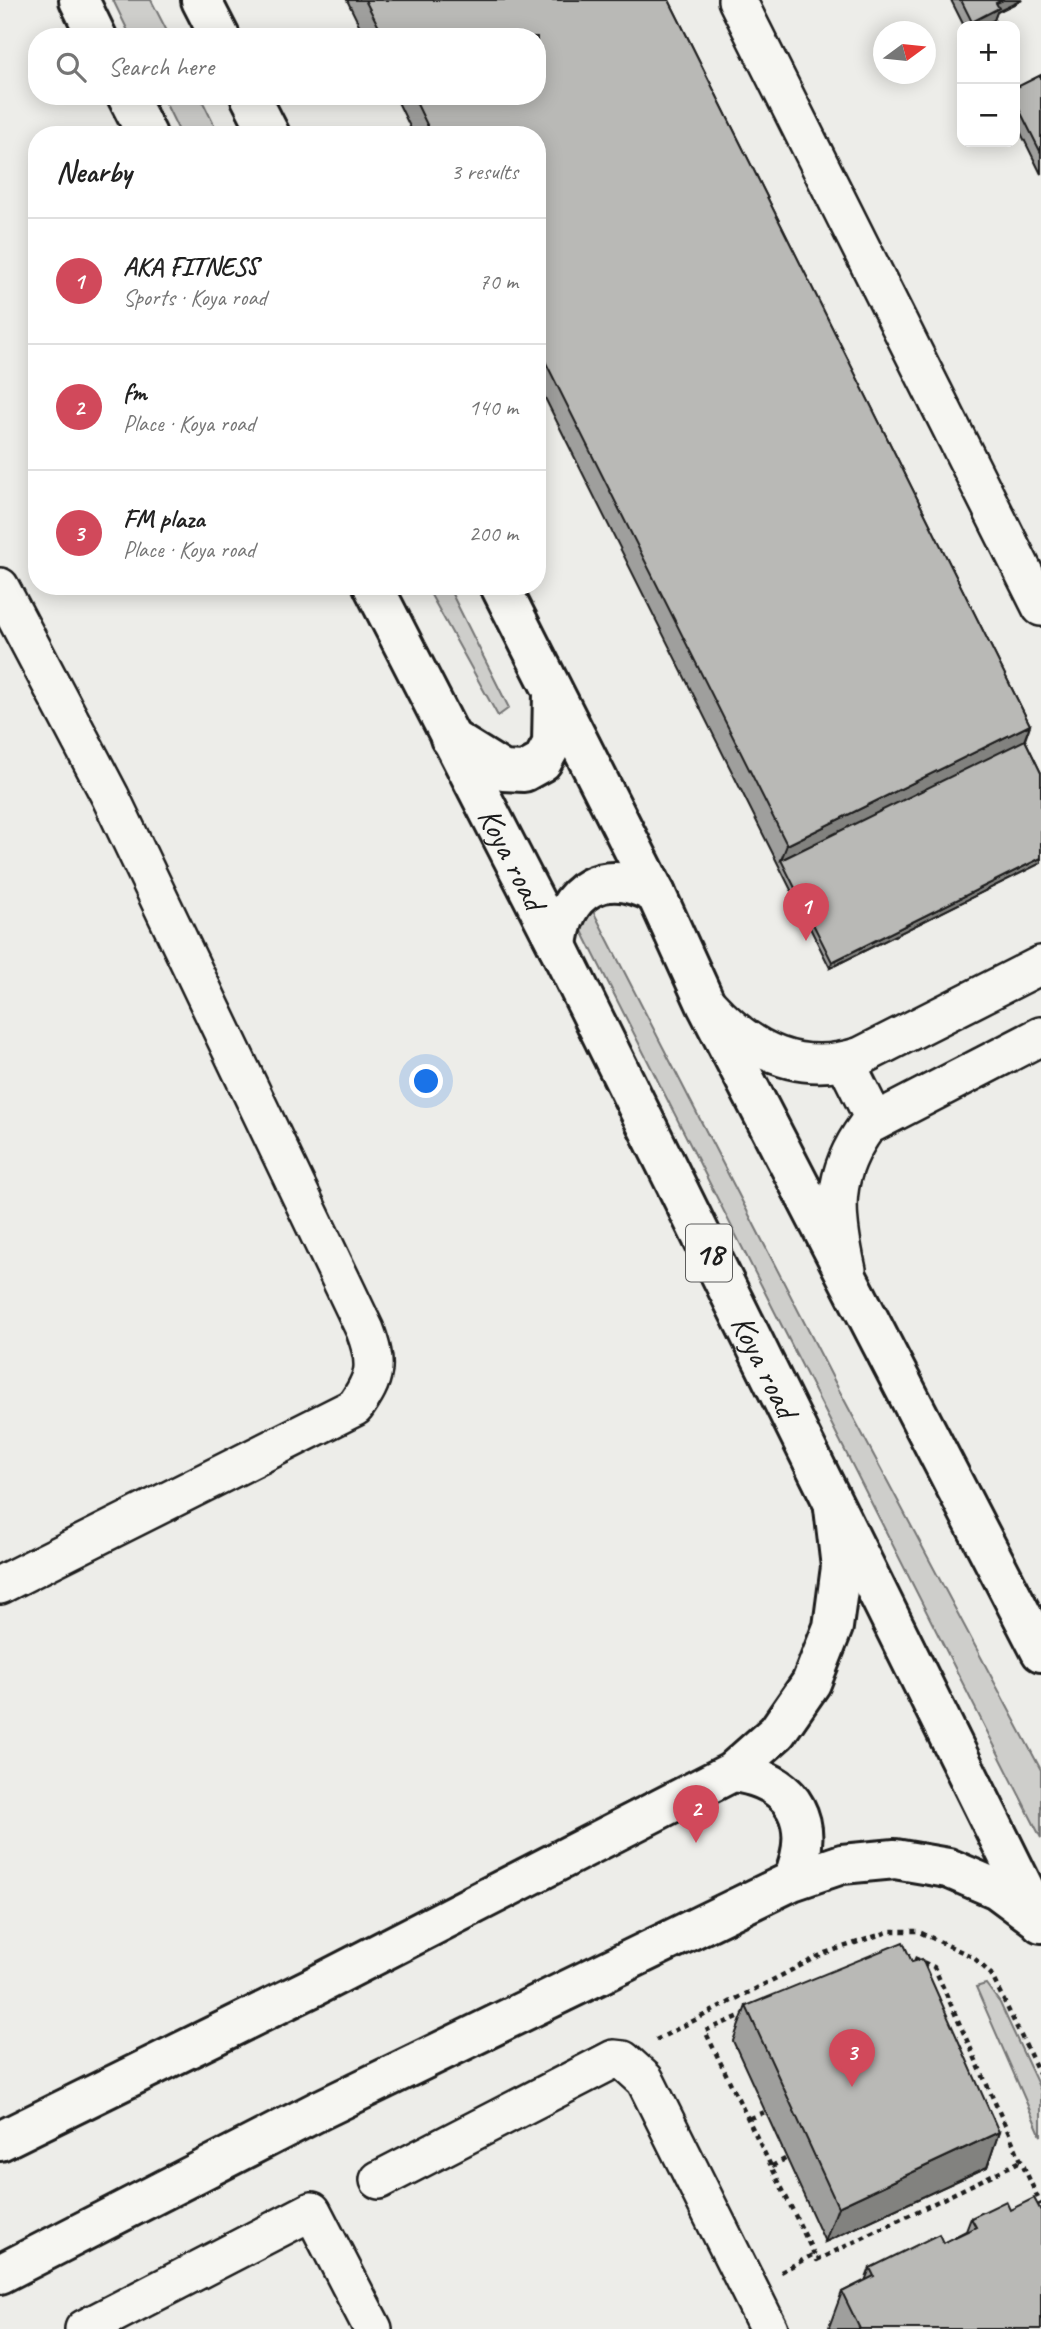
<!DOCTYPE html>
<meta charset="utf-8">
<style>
body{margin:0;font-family:Caveat,sans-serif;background:#f6f6f6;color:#222}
.controls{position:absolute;right:21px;top:21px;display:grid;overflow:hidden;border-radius:14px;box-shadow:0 4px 18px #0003}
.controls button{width:63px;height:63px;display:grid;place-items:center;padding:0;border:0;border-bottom:2px solid #e0e0e0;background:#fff;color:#222;font:35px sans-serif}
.compass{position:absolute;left:873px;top:21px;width:63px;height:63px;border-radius:50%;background:#fff;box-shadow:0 4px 18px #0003;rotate:75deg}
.you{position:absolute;left:427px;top:1082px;width:24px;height:24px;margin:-18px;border:5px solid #fff;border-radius:50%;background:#1a73e8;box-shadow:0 0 0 10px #1a73e833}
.badge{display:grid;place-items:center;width:46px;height:46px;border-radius:50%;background:#d1495b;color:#fff;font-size:23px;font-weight:700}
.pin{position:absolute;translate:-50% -58px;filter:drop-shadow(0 2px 4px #0008)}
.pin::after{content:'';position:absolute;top:37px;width:24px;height:21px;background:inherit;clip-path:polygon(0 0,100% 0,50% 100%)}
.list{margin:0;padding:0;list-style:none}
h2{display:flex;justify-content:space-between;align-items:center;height:91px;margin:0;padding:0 28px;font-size:30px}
h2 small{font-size:23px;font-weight:400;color:#767676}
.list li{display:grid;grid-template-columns:46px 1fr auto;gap:21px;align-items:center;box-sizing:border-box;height:126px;padding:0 28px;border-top:2px solid #e0e0e0}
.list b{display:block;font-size:26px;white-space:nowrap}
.list p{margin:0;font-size:23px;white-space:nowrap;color:#767676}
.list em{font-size:23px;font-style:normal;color:#767676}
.icon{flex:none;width:38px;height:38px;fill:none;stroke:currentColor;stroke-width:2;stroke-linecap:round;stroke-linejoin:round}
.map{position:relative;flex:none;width:1041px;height:2329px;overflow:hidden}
.search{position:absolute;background:#fff;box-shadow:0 4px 18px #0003;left:28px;top:28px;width:518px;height:77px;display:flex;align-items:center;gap:18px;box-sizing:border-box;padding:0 24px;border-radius:28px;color:#767676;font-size:26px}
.panel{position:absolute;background:#fff;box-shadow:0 4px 18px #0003;left:28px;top:126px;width:518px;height:469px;border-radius:28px}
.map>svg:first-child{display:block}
.grass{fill:#cececb;stroke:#757574;stroke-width:2}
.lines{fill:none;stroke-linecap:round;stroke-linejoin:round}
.minor-casing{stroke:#1c1c1c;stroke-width:42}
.major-casing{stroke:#1c1c1c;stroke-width:44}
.highway-casing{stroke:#1c1c1c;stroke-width:44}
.path{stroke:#1c1c1c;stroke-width:4.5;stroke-dasharray:5 5;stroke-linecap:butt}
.minor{stroke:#f6f6f2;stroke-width:37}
.major{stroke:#f6f6f2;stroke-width:38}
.highway{stroke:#f6f6f2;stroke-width:38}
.wall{fill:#9f9f9d;stroke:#1c1c1c;stroke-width:2}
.shaded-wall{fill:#82827f;stroke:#1c1c1c;stroke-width:2}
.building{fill:#b9b9b6;stroke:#1c1c1c;stroke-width:2}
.labels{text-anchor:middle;stroke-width:5;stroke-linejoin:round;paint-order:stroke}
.shield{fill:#f6f6f2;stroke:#5d5d5c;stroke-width:2}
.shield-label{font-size:32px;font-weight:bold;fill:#1c1c1c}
.street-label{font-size:33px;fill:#1c1c1c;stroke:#f6f6f2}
</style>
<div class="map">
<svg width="1041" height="2329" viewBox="0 0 1041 2329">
<rect width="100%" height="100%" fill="#edede9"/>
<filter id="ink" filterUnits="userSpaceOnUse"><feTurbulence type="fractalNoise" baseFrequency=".0143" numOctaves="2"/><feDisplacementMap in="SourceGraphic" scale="14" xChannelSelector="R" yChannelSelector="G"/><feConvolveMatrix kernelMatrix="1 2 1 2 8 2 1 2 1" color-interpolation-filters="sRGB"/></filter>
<g filter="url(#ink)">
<path class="grass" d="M113,0H151L170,37H131Z
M162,96H200L219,135H181Z
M426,586H448L509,708L498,716Z
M592,909L839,1390L1041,1770V1838L576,919Z
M986,1984L1000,2003L1041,2091V2136L976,1987Z"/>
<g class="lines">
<g class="minor-casing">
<path id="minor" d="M737,0L1041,607
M0,587L110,796L365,1330C378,1365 376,1377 355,1407L0,1585
M709,1006C751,1052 800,1076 861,1056L1041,965
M845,1061L875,1121
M847,1270C834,1212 831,1175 867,1126L1041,1036
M379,2180L614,2059L623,2060L645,2080L769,2329
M84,2329L312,2211L373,2329"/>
</g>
<g class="major-casing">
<path id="major" d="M732,1772C796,1780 817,1824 792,1881
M0,2141L313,1987L732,1772L777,1732L811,1683L833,1627L841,1567L834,1508
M0,2274L320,2110L792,1881L842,1864L895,1859L948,1868L997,1889L1040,1921"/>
</g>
<g class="highway-casing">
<g id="highway">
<path d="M79,0L97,37"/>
<path d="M201,0L220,37"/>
<path d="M127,96L147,135"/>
<path d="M250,96L270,135"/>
<path id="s1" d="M373,586L558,946L1041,1923"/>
<path d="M500,586L656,894L706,1004L1041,1652"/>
<path d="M450,738L503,771L524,772L542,762L552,744L553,693"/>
<path d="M558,946C564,888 605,866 656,894"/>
</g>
</g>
<path class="path" d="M905,1954L934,1967L1041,2205
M747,2013L705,2031L817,2260L1021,2161
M656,2040L825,1953L891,1931H917L973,1957L991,1974L1041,2077
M750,2118L765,2112
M772,2166L787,2158
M781,2272L814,2254"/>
<use href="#minor" class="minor"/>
<use href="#major" class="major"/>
<use href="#highway" class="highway"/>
</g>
<path class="wall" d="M347,0H669L1030,725L1025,740L1041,773V863L830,968L537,382V135H414L395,96H537V37H365Z
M951,0H1022L997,12L994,20L982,26H964Z
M1041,75V174L1015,121V88Z
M746,2006L999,2132L987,2167L825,2242L733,2041Z
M971,2218L1041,2329H830L829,2327L842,2292L865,2281L870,2268L943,2243L966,2231Z"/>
<path class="shaded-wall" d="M1003,0H1022L997,12L994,20L982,26H970L972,22L996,3Z
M1030,725L1022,746L781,860L787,845Z
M1041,858V863L830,968L832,962Z
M999,2132L987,2167L825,2242L838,2207Z"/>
<path class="building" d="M365,0H669L1030,725L787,845L537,345V135H432L413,96H537V37H384Z
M961,0H1003L996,3L999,8L972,22Z
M1041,75V153L1015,101V88Z
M1025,740L1041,773V858L832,962L781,860Z
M903,1942L912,1962L922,1959L999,2132L838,2207L746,2006Z
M1034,2198L1041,2211V2329H860L842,2292L874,2276L870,2268L939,2234L943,2243L976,2227L971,2218L1006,2201L1010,2210Z"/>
</g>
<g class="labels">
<rect class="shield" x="686" y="1224.5" width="46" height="57" rx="5"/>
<g class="shield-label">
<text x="709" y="1264">18</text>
</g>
<g class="street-label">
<text dy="12" stroke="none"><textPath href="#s1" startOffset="306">Koya road</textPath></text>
<text dy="12" stroke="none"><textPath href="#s1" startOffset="873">Koya road</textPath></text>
</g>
</g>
</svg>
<div class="controls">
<button>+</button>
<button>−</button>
</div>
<svg class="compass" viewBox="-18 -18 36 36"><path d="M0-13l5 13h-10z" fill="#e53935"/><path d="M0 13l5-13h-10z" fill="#767676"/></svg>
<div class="you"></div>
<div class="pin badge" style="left:806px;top:941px">1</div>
<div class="pin badge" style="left:696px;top:1843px">2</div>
<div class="pin badge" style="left:852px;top:2087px">3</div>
<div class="search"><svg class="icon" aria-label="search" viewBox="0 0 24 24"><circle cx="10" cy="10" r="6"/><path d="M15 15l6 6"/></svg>Search here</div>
<section class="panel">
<h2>Nearby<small>3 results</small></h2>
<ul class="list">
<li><span class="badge">1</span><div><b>AKA FITNESS</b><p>Sports · Koya road</p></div><em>70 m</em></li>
<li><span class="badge">2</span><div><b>fm</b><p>Place · Koya road</p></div><em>140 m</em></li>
<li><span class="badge">3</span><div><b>FM plaza</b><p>Place · Koya road</p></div><em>200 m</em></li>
</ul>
</section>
</div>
